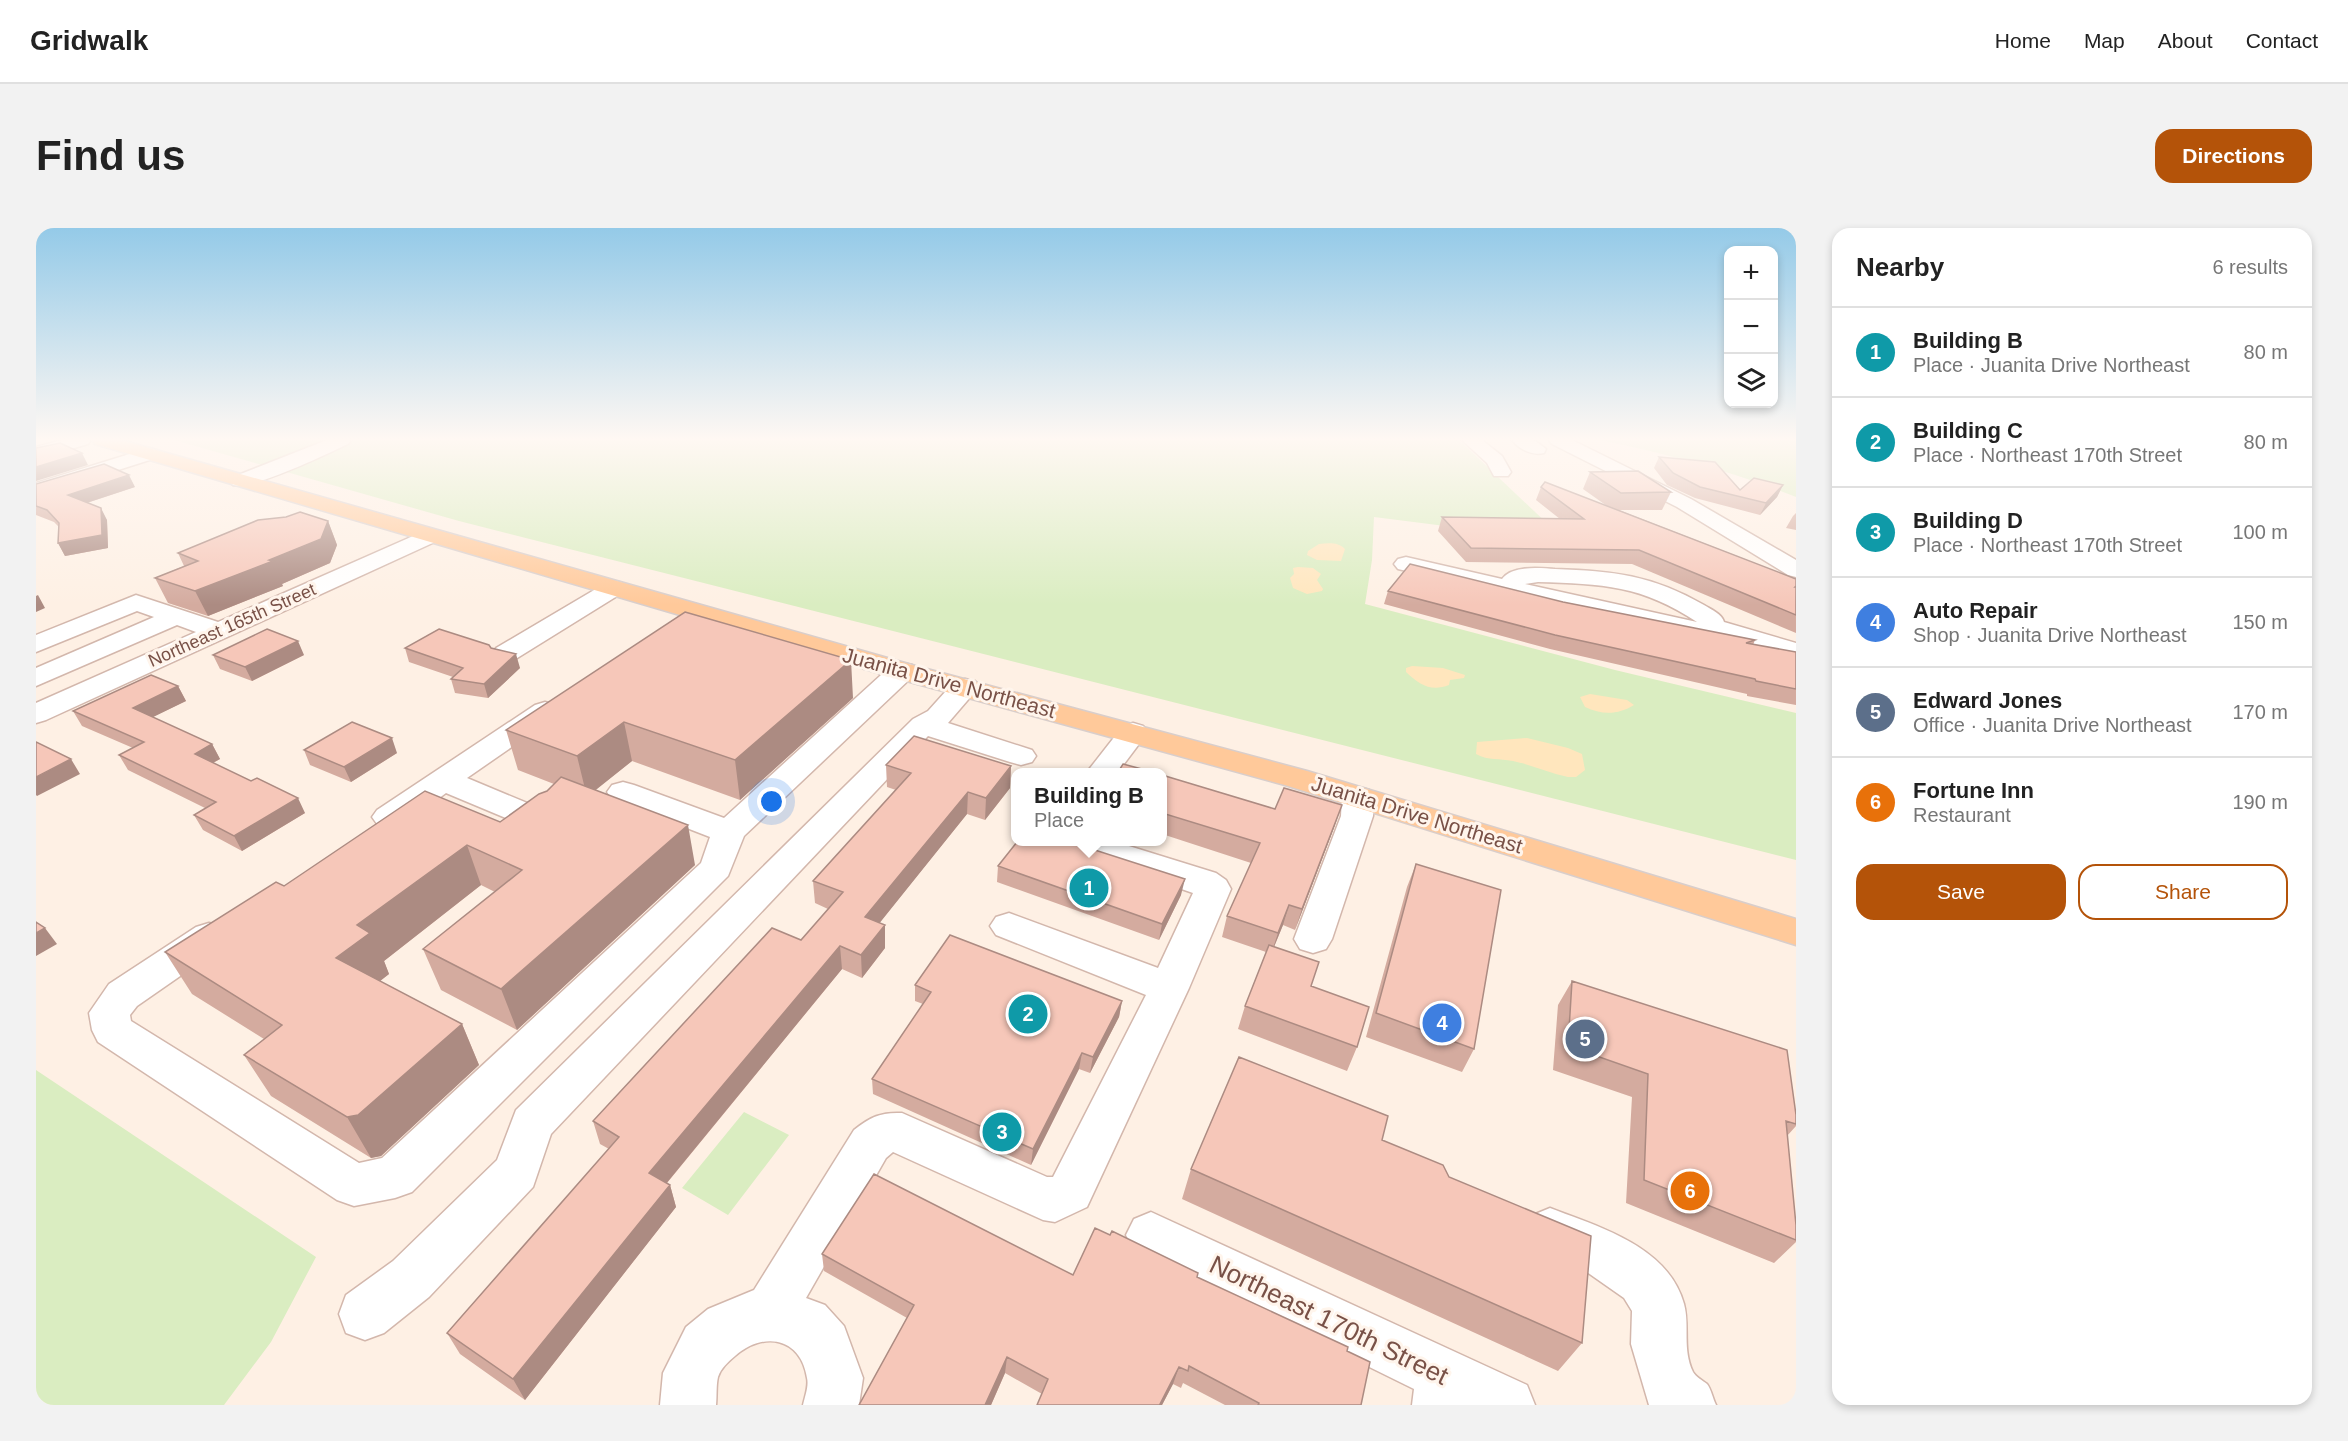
<!DOCTYPE html>
<meta charset="utf-8">
<style>
body{margin:0;font-family:Arial,sans-serif;background:#f2f2f2;color:#222}
.controls{position:absolute;right:18px;top:18px;display:grid;overflow:hidden;border-radius:12px;box-shadow:0 3px 9px #0003}
.controls button{width:54px;height:54px;display:grid;place-items:center;padding:0;border:0;border-bottom:2px solid #e0e0e0;background:#fff;color:#222;font:30px sans-serif}
.you{position:absolute;left:736px;top:574px;width:21px;height:21px;margin:-15px;border:4px solid #fff;border-radius:50%;background:#1a73e8;box-shadow:0 0 0 9px #1a73e833}
.badge{display:grid;place-items:center;width:39px;height:39px;border-radius:50%;background:#b45309;color:#fff;font-size:20px;font-weight:700}
.pin{position:absolute;translate:-50% -50%;border:3px solid #fff;box-shadow:0 2px 6px #0006}
.popup{position:absolute;left:975px;top:540px;width:156px;height:78px;box-sizing:border-box;display:grid;place-content:center;border-radius:12px;background:#fff;filter:drop-shadow(0 2px 4px #0005);font-size:20px;white-space:nowrap;color:#767676}
.popup b{font-size:22px;color:#222}
.popup::after{content:'';position:absolute;left:50%;top:100%;margin-left:-12px;border:12px solid transparent;border-top-color:#fff}
.list{margin:0;padding:0;list-style:none}
h2{display:flex;justify-content:space-between;align-items:center;height:78px;margin:0;padding:0 24px;font-size:26px}
h2 small{font-size:20px;font-weight:400;color:#767676}
.list li{display:grid;grid-template-columns:39px 1fr auto;gap:18px;align-items:center;box-sizing:border-box;height:90px;padding:0 24px;border-top:2px solid #e0e0e0}
.list b{display:block;font-size:22px;white-space:nowrap}
.list p{margin:0;font-size:20px;white-space:nowrap;color:#767676}
.list em{font-size:20px;font-style:normal;color:#767676}
.actions{display:flex;gap:12px;padding:18px 24px}
.actions a{flex:1;padding:14px 0;border:2px solid #b45309;border-radius:18px;text-align:center;font-size:21px;color:#b45309}
.actions .main{background:#b45309;color:#fff}
.icon{flex:none;width:33px;height:33px;fill:none;stroke:currentColor;stroke-width:2;stroke-linecap:round;stroke-linejoin:round}
.map{position:relative;flex:none;width:1760px;height:1177px;overflow:hidden;border-radius:18px}
header{display:flex;align-items:center;gap:36px;box-sizing:border-box;height:84px;padding:0 30px;background:#fff;border-bottom:2px solid #e0e0e0}
header strong{font-size:28px}
nav{display:flex;gap:33px;margin-inline-start:auto;font-size:21px}
.intro{display:flex;align-items:center;justify-content:space-between;box-sizing:border-box;height:144px;padding:0 36px}
h1{margin:0;font-size:42px}
.button{padding:15px 27px;border-radius:18px;background:#b45309;color:#fff;font-size:21px;font-weight:700}
main{display:flex;gap:36px;padding:0 36px}
aside{flex:1;background:#fff;border-radius:18px;box-shadow:0 3px 9px #0003}
.map>svg:first-child{display:block}
.green{fill:#daedc1}
.sand{fill:#ffe6bd}
.lines{fill:none;stroke-linecap:round;stroke-linejoin:round}
.minor-casing{stroke:#d3b7ac;stroke-width:3}
.major-casing{stroke:#d9cecb;stroke-width:3}
.minor{fill:#fff;fill-rule:evenodd}
.major{fill:#ffc99a;fill-rule:evenodd}
.wall{fill:#d4ab9f}
.shaded-wall{fill:#ac8b82}
.building{fill:#f6c7b9;stroke:#ac8b82;stroke-width:1.5}
.labels{text-anchor:middle;stroke-width:6;stroke-linejoin:round;paint-order:stroke}
.far-street-label{font-size:18px;fill:#795147;stroke:#fff5ec}
.street-label{font-size:21px;fill:#795147;stroke:#fff5ec}
.near-street-label{font-size:26px;fill:#795147;stroke:#fff5ec}
</style>
<header>
<strong>Gridwalk</strong>
<nav><a>Home</a><a>Map</a><a>About</a><a>Contact</a></nav>
</header>
<div class="intro"><h1>Find us</h1><a class="button">Directions</a></div>
<main>
<div class="map">
<svg width="1760" height="1177" viewBox="0 0 1760 1177">
<rect width="100%" height="100%" fill="#fef0e4"/>
<path class="green" d="M138,212H1423L1516,300L1417,299L1338,289L1336,332L1329,376L1579,442L1760,485V632L423,293Z
M1563,212H1760V269C1701,245 1626,224 1563,212Z
M0,842L280,1029L235,1114L188,1177H0Z
M708,884L753,907L692,987L646,960Z"/>
<path class="sand" d="M1283,316C1292,315 1303,314 1309,321L1305,333L1281,332L1271,327L1272,323Z
M1262,339L1277,340L1285,346L1281,352L1287,361L1286,363L1271,366L1257,360L1254,350L1258,346L1257,340Z
M1376,438L1407,440L1429,447L1428,450L1414,452L1413,457C1395,464 1384,457 1370,444V440Z
M1554,466L1591,472L1598,477C1582,487 1566,487 1549,479L1544,469Z
M1491,510L1532,520L1546,526L1549,542L1540,549H1532C1513,545 1496,537 1477,533C1463,530 1453,533 1440,526L1441,514Z"/>
<g class="lines">
<g class="minor-casing">
<path id="minor" d="M26,212H55L52,216L0,231V219Z
M291,212H315L312,216C291,226 217,262 197,257L194,253L197,249Z
M1426,212H1446L1466,228L1475,244L1472,248H1458L1451,235Z
M1476,212H1498L1510,221L1508,225C1496,228 1483,221 1476,212Z
M1513,212H1536L1655,271L1760,332V349L1752,347L1641,279L1516,216Z
M113,220L120,222L122,226L120,230L0,268V255Z
M393,301L401,303L404,308L401,313L10,492L0,495V475L160,404L141,397L0,458V440L118,389L101,383L0,424V407L100,367L182,394Z
M1370,329L1466,351C1476,337 1504,340 1519,341C1577,343 1616,347 1668,377C1676,382 1686,386 1688,394L1760,415V432L1688,410L1666,411L1362,341L1358,336L1362,331ZM1502,354C1567,356 1605,357 1661,394L1489,356Z
M578,353L586,355L590,360L586,365L478,432L469,434L460,432L456,426L460,420L570,355Z
M866,435L876,437L880,443L876,449L708,608L692,648L376,964L359,970L318,978L301,972L62,814L56,802L53,785L73,756L160,699L173,695L186,699L192,709L186,719L101,778L94,787L95,793L323,935L346,930L665,635L674,609L576,571L571,564L576,557L587,554L598,557L688,590L856,437Z
M929,451L939,453L943,459L912,495L996,522L1000,528L996,534L985,537L974,534L892,508L515,906L497,959L393,1069L348,1105L329,1112L310,1105L303,1086L310,1067L357,1033L461,932L480,882L877,491L892,483L919,453Z
M509,474L519,477L523,483L519,489L431,550L520,587L525,594L520,601L508,605L496,601L410,565C390,579 367,603 341,596L336,589L341,582L499,477Z
M1097,495L1107,498L1112,504L1082,544H1051L1087,498Z
M1322,559L1333,562L1338,569L1337,588L1296,711L1290,721L1277,725L1264,721L1258,711L1305,588L1306,569L1311,562Z
M1028,614H1080L1180,645L1190,652L1195,661L1153,760L1051,979L1019,994L1007,992L857,924L850,930L770,1070L789,1077L808,1098L827,1150L823,1177H767C769,1168 773,1158 771,1150C765,1109 727,1103 699,1128C692,1134 685,1140 682,1149C680,1157 681,1168 680,1177H624L627,1145L650,1099L672,1081L718,1062L818,902C834,889 845,884 866,885L1011,949H1017L1110,767L960,707L954,698L960,689L973,685L1122,740L1157,665L1033,622Z
M1514,980C1563,999 1632,1018 1648,1076C1654,1098 1646,1121 1657,1144C1660,1149 1666,1152 1671,1156C1675,1161 1677,1171 1680,1177H1613L1595,1116L1596,1083L1588,1070L1548,1042L1497,1019L1489,1003L1497,987Z
M1115,984L1491,1157L1499,1177H1376L1378,1161L1098,1023L1090,1007L1098,991Z"/>
</g>
<g class="major-casing">
<path id="major" d="M56,212H85L876,437L1271,543L1760,691V717L1249,557L856,449L59,216Z"/>
</g>
<use href="#minor" class="minor"/>
<use href="#major" class="major"/>
</g>
<path class="wall" d="M1623,229L1704,262L1747,257L1741,269L1724,287L1659,270L1631,257L1618,240Z
M1554,244L1635,264L1626,282H1583L1760,351V405L1596,336L1430,334L1402,303L1406,289L1524,291L1500,272L1505,259L1571,278L1547,261Z
M0,256L99,259L51,275L71,292L72,320L29,328L22,315L23,299L18,294L0,287Z
M1760,285V302L1750,300L1757,288Z
M292,293L301,317L294,335L246,356L247,358L172,388L132,375L119,350L148,338L142,325Z
M1352,363L1527,374L1719,412L1717,417L1760,424V477L1711,468V466L1514,421L1348,376Z
M369,420H455L484,440L452,470L419,465L415,451L417,449L373,434Z
M177,427H268L216,453L184,441Z
M142,458L150,473L116,489L176,516L184,531L177,535L269,585L206,623L167,602L158,587L169,580L92,542L83,527L97,520L46,498L37,483Z
M817,470L704,572L596,533L559,562L659,637L481,802L405,762L387,721L459,664L445,657L348,733L353,746L344,753L426,796L443,837L345,928L335,930L235,868L208,827L228,811L156,766L129,724L248,658L464,594L511,563L518,556L482,542L470,502Z
M268,522L361,525L315,554L274,537Z
M850,537L975,538L974,560L949,592L931,586L843,695L849,720L826,750L806,741L631,955L634,957L640,979L489,1172L424,1126L411,1105L573,921L564,916L557,893L765,712L792,681L779,675L777,653L860,562L851,559Z
M1126,547L1239,581L1299,597L1259,702L1247,697L1238,719L1275,758L1321,819L1311,843L1202,801L1209,778L1230,724L1186,709L1191,688L1215,635L1126,606Z
M1380,636L1438,821L1426,844L1330,809L1371,659Z
M962,638L1145,667L1123,712L961,654Z
M1536,753L1760,887V898L1751,908L1760,997V1014L1738,1035L1590,975L1596,869L1517,842L1522,777Z
M879,757L1086,773L1083,789L1054,845L1043,841L995,937L837,866L836,851L887,776L879,773Z
M1346,912L1546,1115L1522,1143L1146,971L1155,941Z
M786,1026L1037,1047L1161,1049L1311,1123L1325,1177H1189L1147,1155L1145,1160L1137,1156L1126,1177L1006,1166L969,1145L955,1177H823L871,1090L788,1043Z"/>
<path class="shaded-wall" d="M46,225L52,237L0,253V239Z
M93,247L99,259L38,279L32,267Z
M1747,257L1741,269L1724,287L1730,275Z
M65,280L71,292L72,320L29,328L22,315Z
M292,293L301,317L294,335L246,356L247,358L172,388L159,363L233,332Z
M2,367L9,380L0,384V368Z
M262,413L268,427L216,453L209,439Z
M480,426L484,440L452,470L448,456Z
M815,432L817,470L704,572L699,532Z
M142,458L150,473L105,495L97,480Z
M588,494L596,533L551,569L541,528Z
M356,510L361,525L315,554L308,539Z
M176,516L184,531L167,540L159,526Z
M35,531L44,546L1,568L0,567V549Z
M975,538L974,560L949,592L950,570Z
M932,564L931,586L830,712L829,689Z
M262,570L269,585L206,623L198,608Z
M1306,577L1299,597L1259,702L1266,681Z
M652,597L659,637L481,802L465,761Z
M431,617L445,657L348,733L353,746L321,771L300,730L321,697Z
M1149,651L1145,667L1123,712L1126,696Z
M1253,677L1247,697L1235,726L1242,705Z
M849,697V720L826,750L825,727Z
M9,700L21,716L0,728V705Z
M804,718L806,741L620,968L613,945Z
M1086,773L1083,789L1054,845L1057,829Z
M426,796L443,837L345,928L335,930L311,889Z
M1046,825L1043,841L995,937L997,921Z
M634,957L640,979L489,1172L477,1151Z
M971,1129L969,1145L955,1177H949Z
M1143,1139L1137,1156L1126,1177H1123Z"/>
<path class="building" d="M24,215L46,225L0,239V220Z
M1623,229L1679,234L1704,262L1718,250L1747,257L1730,275L1664,259L1637,245Z
M68,236L93,247L32,267L65,280L66,307L22,315L23,295L11,282L0,278V256Z
M1602,243L1635,264L1585,265L1554,244Z
M1509,254L1760,351V358L1759,359H1760V387L1603,322L1435,320L1406,289L1548,291L1505,259Z
M264,284L292,293L285,311L233,332L237,333L159,363L119,350L162,333L142,325L222,292L250,289Z
M1374,336L1527,374L1719,412L1710,415L1760,424V461L1720,453L1719,451L1519,407L1352,363Z
M649,384L815,432L699,532L588,494L541,528L470,502Z
M231,401L262,413L209,439L177,427Z
M403,401L453,417L455,420L480,426L448,456L415,451L427,440L369,420Z
M115,447L142,458L97,480L176,516L159,526L215,553L221,550L262,570L198,608L158,587L180,574L83,527L108,514L37,483Z
M316,494L356,510L308,539L268,522Z
M878,508L975,538L950,570L932,564L829,689L849,697L825,727L804,718L613,945L634,957L477,1151L411,1105L583,909L557,893L736,700L765,712L807,664L777,653L875,545L850,537Z
M0,514L35,531L0,549Z
M1087,536L1117,544H1082Z
M1126,547L1239,581L1248,560L1306,577L1266,681L1253,677L1242,705L1191,688L1224,615L1126,585Z
M525,549L652,597L465,761L387,721L486,642L431,617L321,697L334,705L300,730L426,796L322,887L311,889L208,827L246,797L129,724L240,654L248,658L389,563L464,594L503,566L511,563Z
M981,614H1034L1149,651L1126,696L962,638Z
M1380,636L1465,662L1438,821L1340,785Z
M0,694L9,700L0,705Z
M914,707L1086,773L1057,829L1046,825L997,921L836,851L895,764L879,757Z
M1233,717L1283,734L1275,758L1333,779L1321,819L1209,778Z
M1536,753L1751,822L1760,887V896L1750,893L1760,997V1012L1608,952L1612,846L1532,818Z
M1203,829L1352,888L1346,912L1407,937L1413,949L1555,1008L1546,1115L1155,941Z
M838,946L1037,1047L1059,1000L1074,1007L1076,1003L1162,1045L1161,1049L1312,1119L1311,1123L1334,1134L1325,1177H1222L1223,1175L1153,1138L1152,1143L1143,1139L1124,1176L1125,1177H1001L1012,1151L971,1129L949,1177H823L878,1077L786,1026Z"/>
<linearGradient id="sky" x2="0" y2="1"><stop stop-color="#94cae8"/><stop offset="0.56" stop-color="#fff8f3"/><stop offset="1" stop-color="#fff8f3" stop-opacity="0"/></linearGradient>
<rect width="1760" height="377" fill="url(#sky)"/>
<g class="labels">
<g class="far-street-label">
<text transform="translate(196 397) rotate(-24)" y="6">Northeast 165th Street</text>
</g>
<g class="street-label">
<text transform="translate(913 455) rotate(15)" y="7">Juanita Drive Northeast</text>
<text transform="translate(1381 587) rotate(17)" y="7">Juanita Drive Northeast</text>
</g>
<g class="near-street-label">
<text transform="translate(1293 1092) rotate(26)" y="9">Northeast 170th Street</text>
</g>
</g>
</svg>
<div class="controls">
<button>+</button>
<button>−</button>
<button><svg class="icon" aria-label="layers" viewBox="0 0 24 24"><path d="M12 4l9 5-9 5-9-5zM3 14l9 5 9-5"/></svg></button>
</div>
<div class="you"></div>
<div class="pin badge" style="left:1053px;top:660px;background:#0f9aa8">1</div>
<div class="popup"><b>Building B</b>Place</div>
<div class="pin badge" style="left:992px;top:786px;background:#0f9aa8">2</div>
<div class="pin badge" style="left:966px;top:904px;background:#0f9aa8">3</div>
<div class="pin badge" style="left:1406px;top:795px;background:#3f7fe0">4</div>
<div class="pin badge" style="left:1549px;top:811px;background:#5c6f8a">5</div>
<div class="pin badge" style="left:1654px;top:963px;background:#e8710a">6</div>
</div>
<aside>
<h2>Nearby<small>6 results</small></h2>
<ul class="list">
<li><span class="badge" style="background:#0f9aa8">1</span><div><b>Building B</b><p>Place · Juanita Drive Northeast</p></div><em>80 m</em></li>
<li><span class="badge" style="background:#0f9aa8">2</span><div><b>Building C</b><p>Place · Northeast 170th Street</p></div><em>80 m</em></li>
<li><span class="badge" style="background:#0f9aa8">3</span><div><b>Building D</b><p>Place · Northeast 170th Street</p></div><em>100 m</em></li>
<li><span class="badge" style="background:#3f7fe0">4</span><div><b>Auto Repair</b><p>Shop · Juanita Drive Northeast</p></div><em>150 m</em></li>
<li><span class="badge" style="background:#5c6f8a">5</span><div><b>Edward Jones</b><p>Office · Juanita Drive Northeast</p></div><em>170 m</em></li>
<li><span class="badge" style="background:#e8710a">6</span><div><b>Fortune Inn</b><p>Restaurant</p></div><em>190 m</em></li>
</ul>
<div class="actions"><a class="main">Save</a><a>Share</a></div>
</aside>
</main>
